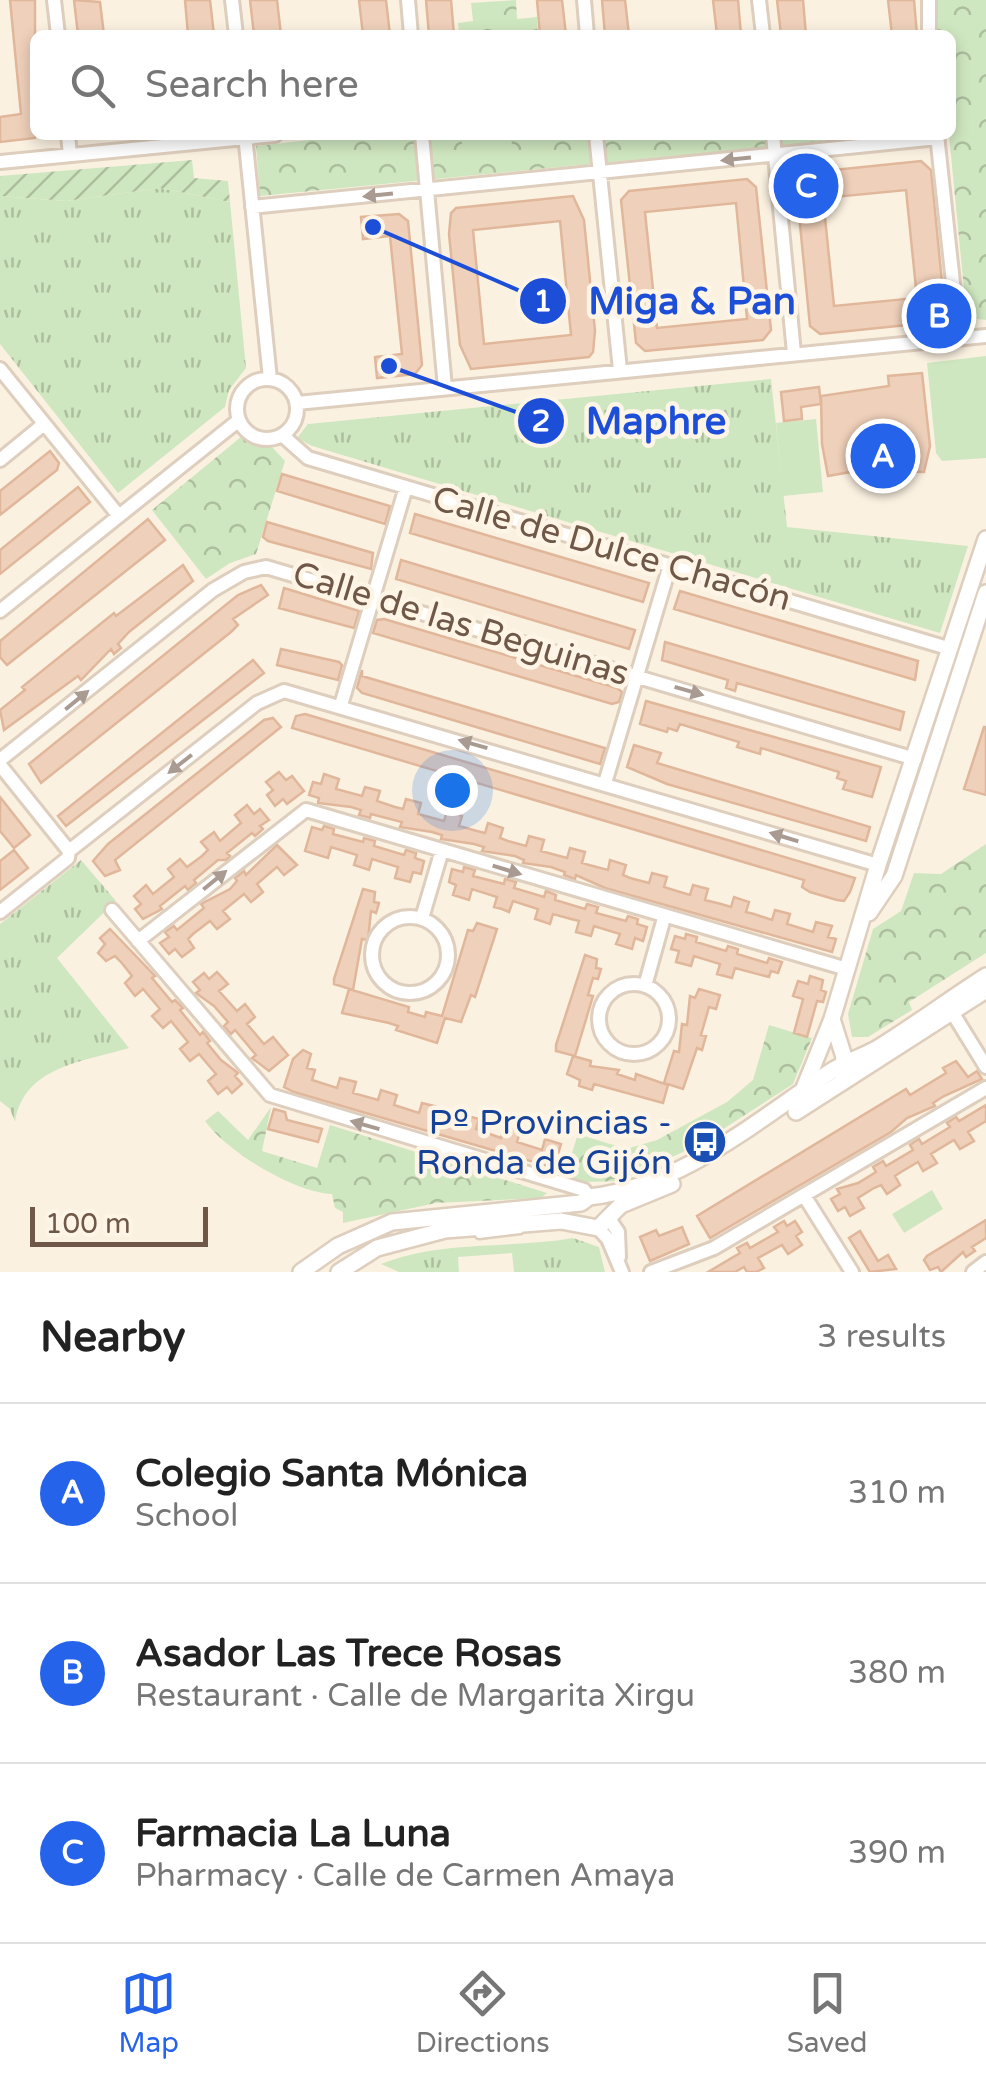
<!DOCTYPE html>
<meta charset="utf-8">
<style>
body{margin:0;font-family:"Varela Round",sans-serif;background:#f2f2f2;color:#222}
.scale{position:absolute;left:30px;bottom:25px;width:178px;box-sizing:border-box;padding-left:10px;border:5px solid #705849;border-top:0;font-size:28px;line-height:35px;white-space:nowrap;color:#705849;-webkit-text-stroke:8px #fef5e6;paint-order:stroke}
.you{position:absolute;left:452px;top:790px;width:35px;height:35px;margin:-25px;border:8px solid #fff;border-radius:50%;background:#1a73e8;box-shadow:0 0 0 15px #1a73e833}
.badge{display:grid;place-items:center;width:65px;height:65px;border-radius:50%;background:#2563eb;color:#fff;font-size:32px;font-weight:700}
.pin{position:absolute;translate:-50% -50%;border:5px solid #fff;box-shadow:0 2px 10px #0006}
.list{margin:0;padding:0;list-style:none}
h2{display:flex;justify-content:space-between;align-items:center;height:130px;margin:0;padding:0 40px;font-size:42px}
h2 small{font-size:32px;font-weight:400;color:#767676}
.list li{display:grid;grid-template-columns:65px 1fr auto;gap:30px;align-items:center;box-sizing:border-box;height:180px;padding:0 40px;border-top:2px solid #e0e0e0}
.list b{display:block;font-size:38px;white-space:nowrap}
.list p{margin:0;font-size:32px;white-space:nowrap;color:#767676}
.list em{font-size:32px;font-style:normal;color:#767676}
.icon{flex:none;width:55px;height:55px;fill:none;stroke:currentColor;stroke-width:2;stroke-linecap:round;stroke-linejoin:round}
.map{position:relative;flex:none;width:986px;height:1272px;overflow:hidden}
.search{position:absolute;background:#fff;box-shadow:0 5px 15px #0003;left:30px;right:30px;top:30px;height:110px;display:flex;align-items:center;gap:25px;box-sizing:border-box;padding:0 35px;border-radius:15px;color:#767676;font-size:38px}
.sheet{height:670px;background:#fff}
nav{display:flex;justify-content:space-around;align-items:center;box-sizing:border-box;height:140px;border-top:2px solid #e0e0e0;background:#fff;font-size:28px;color:#767676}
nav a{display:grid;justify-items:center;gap:5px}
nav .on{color:#2563eb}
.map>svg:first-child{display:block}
.grass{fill:url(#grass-tufts)}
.park{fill:url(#park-crowns)}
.garden{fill:url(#garden-furrows)}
.pitch{fill:#cfe7c0}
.building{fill:#efd0ba;stroke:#e1b79b;stroke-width:2.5;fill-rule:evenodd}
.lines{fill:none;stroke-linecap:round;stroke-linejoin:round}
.service-casing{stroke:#decebd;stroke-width:11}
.minor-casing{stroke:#decebd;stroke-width:18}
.tertiary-casing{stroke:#decebd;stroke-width:20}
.service{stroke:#fff;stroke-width:6}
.minor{stroke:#fff;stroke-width:12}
.tertiary{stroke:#fff;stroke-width:15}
.oneway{fill:#a99b92}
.labels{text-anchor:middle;stroke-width:9;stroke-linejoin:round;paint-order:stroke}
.street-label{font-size:35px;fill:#705849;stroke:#fef5e6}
.transit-label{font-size:35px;fill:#164399;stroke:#fef5e6;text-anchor:end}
.leader{fill:none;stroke:#1d4ed8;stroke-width:4}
.callout-dot{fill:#1d4ed8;stroke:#fef5e6;stroke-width:4}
.mark-label{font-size:30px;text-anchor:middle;font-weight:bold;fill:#fff}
.callout-label{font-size:38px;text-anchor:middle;font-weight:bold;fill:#1d4ed8;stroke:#fef5e6;stroke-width:9;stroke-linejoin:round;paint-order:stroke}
</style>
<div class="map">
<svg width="986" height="1272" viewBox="0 0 986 1272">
<defs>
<pattern id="grass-tufts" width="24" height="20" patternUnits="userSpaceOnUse" patternTransform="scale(2.5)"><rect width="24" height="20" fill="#cfe7c0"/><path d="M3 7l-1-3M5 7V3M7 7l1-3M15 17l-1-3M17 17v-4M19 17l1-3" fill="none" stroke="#acbe9e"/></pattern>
<pattern id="park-crowns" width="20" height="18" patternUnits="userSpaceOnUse" patternTransform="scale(2.5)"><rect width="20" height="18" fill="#cfe7c0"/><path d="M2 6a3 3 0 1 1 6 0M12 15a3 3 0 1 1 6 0" fill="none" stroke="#acbe9e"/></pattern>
<pattern id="garden-furrows" width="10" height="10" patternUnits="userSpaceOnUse" patternTransform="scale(2.5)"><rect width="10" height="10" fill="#cfe7c0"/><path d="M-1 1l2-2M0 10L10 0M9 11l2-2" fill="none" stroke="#acbe9e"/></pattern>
</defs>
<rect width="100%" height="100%" fill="#fbf1e1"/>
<path class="grass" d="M160,188L230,202L246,368L229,390L225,407L118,493L0,344V196L66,201Z
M771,379L787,527L968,546L940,633L312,446L297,438L308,424Z
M81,860L116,901L57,958L129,1048C83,1062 24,1066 15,1122L10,1109L0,1101V924Z
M573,1238L599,1247L605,1272H514L512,1253L458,1257L459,1272H399L381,1264C440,1240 511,1249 573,1238Z"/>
<path class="park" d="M516,0L517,19L537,17L538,35H459L458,23L473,21L471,3Z
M938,0H986V320L969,318L966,310L949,135L951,35H938Z
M354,135H890L260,196L256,146Z
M241,437L272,447L285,461L256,554L230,563L206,579L152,510Z
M986,844V953L909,1002L912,1010L868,1037H852L848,1014L873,929L901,911L914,873L941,874Z
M769,1025L812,1038L793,1084L700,1144L621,1181L586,1182L565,1175L578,1134L626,1149L657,1140L727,1102L753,1080Z
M271,1107L262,1151L317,1168L330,1125L547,1193L541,1198L436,1203L343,1223V1212L335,1208L332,1194C295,1193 227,1152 205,1121L218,1111L248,1140Z"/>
<path class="garden" d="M192,160L194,178L228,181L230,202L160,188L66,201L0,196V176Z"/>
<path class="pitch" d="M461,135H511L513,155L464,160Z
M986,356V458L942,461L936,453L927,363Z
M816,419L823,492L783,496L776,423Z
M932,1190L943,1209L904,1233L892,1214Z"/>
<path class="building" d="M10,0H35V138L0,142V117L21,114Z
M74,0L100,2L104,35H78Z
M185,0H210L214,35H188Z
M250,0H277L281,35H254Z
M359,0H386L390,35H363Z
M426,0H451L454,35H429Z
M537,0H562L566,35H540Z
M602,0H625L629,35H605Z
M713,0H738L741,35H717Z
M777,0H803L806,35H781Z
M888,0H914L917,35H892Z
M921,161L931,170L945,313L936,322L820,334L810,326L796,184L805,173ZM906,190L917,298L834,306L823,198Z
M747,179L756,187L771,330L763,340L645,351L636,343L621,200L629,191ZM736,203L747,319L657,328L645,212Z
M573,196L584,220L595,331L593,352L589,357L471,369L460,345L449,234L451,213L456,208ZM560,221L571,335L484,344L473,230Z
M399,214L408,221L422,365L415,374L377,378L375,357L402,354L390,236L363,239L361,217Z
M922,373L930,446L924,472L891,471L892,480L877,482L873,468L828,476L822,444L821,396L889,386L888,376Z
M819,387L821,404L801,407L802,419L784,421L781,392Z
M50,451L59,463L57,470L0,515V491Z
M282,474L390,506L385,524L277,491Z
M78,487L90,502L0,574V550Z
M415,514L649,583L643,602L410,533Z
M148,519L165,540L7,665L0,657V641Z
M267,522L373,553L371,569L268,541L263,537Z
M401,560L635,630L629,649L396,579Z
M183,565L193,581L129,632L118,644L121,648L114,654L111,649L81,680L78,676L4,730L0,710L25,690L22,687L114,613L116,616Z
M261,585L268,595L233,619L238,625L231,632L41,783L29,764L238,595Z
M284,588L359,611L354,628L279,608Z
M680,591L918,661L915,680L674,609Z
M384,619L617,688L622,692L619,702L612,704L373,633L377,620Z
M665,642L904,712L900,730L737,683L735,691L726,688L728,680L662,660Z
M281,649L339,662L342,665L338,680L277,665Z
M253,660L264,673L66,826L58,816Z
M362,670V676L605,748L600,764L362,693L357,688Z
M646,701L881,767L872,797L843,789L846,781L837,778L839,772L761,748L760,754L737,747L739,742L680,724L677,731L668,728L667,732L640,724Z
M305,714L855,878L850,892L844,901L837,900L810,892L802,887L804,880L292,728L296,716Z
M273,718L281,727L115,860L120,870L105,876L93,861L108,844L264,720Z
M984,727H986V795L964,789Z
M634,745L661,753L657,763L870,827L866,841L667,784L627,767Z
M279,772L286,780L292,776L304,791L287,804L283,799L275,806L267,795L273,790L266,782Z
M324,774L339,779L336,789L362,796L365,787L380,791L377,801L395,807L403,809L406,799L421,803L418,814L444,821L447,811L462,816L459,826L477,831L485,833L488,823L503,828L500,838L508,841L526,846L529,836L544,840L541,851L567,858L570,848L585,852L582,863L589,865L608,870L610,860L626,865L623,875L630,878L649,883L652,873L667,877L664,887L680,892L690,895L693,885L708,889L705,900L721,904L731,907L734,897L749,902L746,912L754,914L772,920L775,910L790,914L787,924L813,932L816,922L832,926L828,937L836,939L832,952L605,888L576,875L575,879L564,875L565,872L551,867L523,863L524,860L515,856L482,851L484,847L474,844L441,839L442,835L432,832L400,827L402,822L371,814L370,818L359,815L361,810L351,807L318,803L319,798L309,795L313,782L321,784Z
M0,797L30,835L14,848L0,831Z
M247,805L254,814L260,809L269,820L260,826L263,829L255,836L252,833L227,853L230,856L226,860H218L194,880L196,883L188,890L185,886L160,906L162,909L143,919L135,909L141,904L134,896L146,885L153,894L174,877L168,869L180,859L187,867L202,856L208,850L201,842L214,832L220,841L241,823L235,815Z
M324,826L334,829L333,834L363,842L364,838L375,841L374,846L404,855L406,850L416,853L415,858L424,861L421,874L413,872L410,882L395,878L398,867L372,859L369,870L354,865L357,855L331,847L328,858L305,851L312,827L322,830Z
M277,845L297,865L284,875L277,867L271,872L257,884L263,892L251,902L244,894L223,911L230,919L217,929L210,921L193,934L188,939L194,948L182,957L175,949L169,954L160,943L169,937L165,932L174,926L177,930L204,908L201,904L230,889L237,881L235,878L244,871L246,875Z
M14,850L28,868L0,890V861Z
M464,867L475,870L473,876L504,884L505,879L516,882L514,888L544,897L546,891L556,895L555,900L585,909L587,904L598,907L596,913L626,921L628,916L638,919L637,924L647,927L643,941L635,938L632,949L616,944L620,934L594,926L591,936L576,932L579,921L571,919L553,914L550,924L535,919L538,909L513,901L509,912L502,909L494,907L497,897L472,889L469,900L453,895L456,885L449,882L452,869L463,872Z
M363,889L375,892L374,902L379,903L376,913L371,911L368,940L362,939L353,990L334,984V979Z
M477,923L497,929L475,997L471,995L461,1022L445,1018L437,1043L396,1030L398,1026L389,1023L342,1013L349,989L409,1007L408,1012L425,1017L426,1012L442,1016L468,930L473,931Z
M110,929L155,976L152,978L172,1002L175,1000L183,1008L180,1010L200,1035L203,1032L210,1041L207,1043L221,1060L238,1073L235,1076L242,1084L232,1093L227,1087L218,1094L208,1081L216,1074L199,1054L190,1061L180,1049L188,1042L171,1021L163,1028L152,1016L160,1009L143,989L135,996L125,983L132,976L121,962L115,956L106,961L98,953L105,944L100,938Z
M686,934L697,937L696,942L726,951L728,946L738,949L737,954L767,963L769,958L782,962L778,973L771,971L769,977L735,968L732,978L717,974L720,964L694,956L691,966L676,962L679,951L671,949L675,936L685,939Z
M585,955L597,959L596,968L601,969L598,979L593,978L588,995L593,996L575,1056L556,1051V1045Z
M217,972L228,984L219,991L237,1011L245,1004L255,1017L247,1024L264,1044L273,1037L288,1055L269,1071L252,1058L256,1055L235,1030L231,1034L224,1026L228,1022L214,1006L196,993L200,990L193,982L204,973L209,979Z
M810,976L823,980L821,990L826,992L823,1002L817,1001L807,1037L794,1033L803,999L793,996L798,981L808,984Z
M699,989L720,995L716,1009L709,1007L701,1035L706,1036L702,1050L697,1048L683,1089L664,1083L674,1051L679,1052L682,1024L687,1025L690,996L695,998Z
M303,1050L311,1054L307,1068L315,1070L312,1080L337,1088L340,1078L356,1082L353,1093L378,1100L381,1090L397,1095L394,1105L419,1113L422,1103L438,1107L435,1117L460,1125L463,1115L479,1119L476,1129L501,1138L504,1127L512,1129L520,1132L517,1142L542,1150L545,1139L561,1144L558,1154L565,1157L561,1170L294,1092L284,1087L293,1059Z
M573,1056L591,1061L590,1066L619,1070L617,1074L635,1080L636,1074L668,1085L663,1103L594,1084L592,1090L579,1086L580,1080L567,1074Z
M956,1061L968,1077L977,1071L982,1079L944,1096L933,1103L935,1106L907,1118L891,1132L710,1238L697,1216L906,1089L910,1095L946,1073L943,1068Z
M986,1105V1121L968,1132L974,1141L960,1149L954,1140L931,1154L937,1163L923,1171L918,1162L901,1172L895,1176L900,1185L887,1194L881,1185L874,1188L858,1198L864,1208L850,1216L845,1207L838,1211L831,1199L840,1194L837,1189L858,1183L876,1172L873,1167L883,1161L886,1166L913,1150L910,1145L914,1142L919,1139L922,1144L950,1127L947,1123L956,1117L959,1121Z
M274,1109L285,1112L287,1120L322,1129L318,1142L268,1129Z
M986,1220V1238L972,1247L975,1251L966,1257L963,1252L941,1272L938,1267L930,1270L924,1260L927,1256Z
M784,1221L787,1226L795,1221L802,1232L796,1236L802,1245L788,1254L782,1245L758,1258L764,1268L756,1272H747L744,1267L735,1272H708L740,1253L737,1248L747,1243L750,1248L778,1232L774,1227Z
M682,1227L689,1244L650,1261L640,1237L656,1230L659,1236Z
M860,1231L878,1261L888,1255L896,1269L870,1272L849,1238Z"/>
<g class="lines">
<g class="service-casing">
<path id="service" d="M479,1235L520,1230"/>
</g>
<g class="minor-casing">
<path id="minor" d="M54,0L58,35
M232,0L236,35
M408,0L411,35
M584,0L587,35
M759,0L763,35
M929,35V0
M68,135L70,155
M245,135L270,379
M422,135L445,388
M596,135L620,370
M773,135L794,353
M937,135L959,338
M0,162L275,135
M252,207L938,138
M0,369L119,516
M237 409a30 30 0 1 1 60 0a30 30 0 1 1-60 0Z
M297,403L986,336
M282,435L308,458L951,649
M0,460L44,424
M0,611L239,420
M341,705L406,487
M0,760L213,590L244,572L266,567L915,759
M0,765L69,851
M605,783L670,565
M112,910L270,1095L584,1190L589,1197
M0,912L68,858L69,851L257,703L284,691L878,865
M372 955a38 38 0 1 1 76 0a38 38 0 1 1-76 0Z
M422,918L442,850
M138,941L306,810L847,969
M599 1019a35 35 0 1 1 70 0a35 35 0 1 1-70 0Z
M645,986L664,918
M952,1012L986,1067
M805,1197L852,1272
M610,1220L618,1232L619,1257
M598,1228L608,1239L622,1272
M651,1272L714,1248L986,1088
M973,1272L986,1262"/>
</g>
<g class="tertiary-casing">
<path id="tertiary" d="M869,913L894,876L986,593
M832,1019L844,1057L842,1073
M802,1093L832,1019L878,865L986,539
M796,1112L986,990
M301,1272L338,1246L392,1222L581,1203L589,1197C680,1187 755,1122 830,1072C845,1062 862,1057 878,1048C915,1025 950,999 986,976
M339,1272L377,1248L445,1230L561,1221L598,1228L621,1205L672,1184"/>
</g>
<use href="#service" class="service"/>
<use href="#minor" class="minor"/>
<use href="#tertiary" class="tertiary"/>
</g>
<defs><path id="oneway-solid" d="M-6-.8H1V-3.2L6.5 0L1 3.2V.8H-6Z" transform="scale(2.5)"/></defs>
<g class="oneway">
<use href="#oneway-solid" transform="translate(736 159) rotate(174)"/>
<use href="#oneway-solid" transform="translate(378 195) rotate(174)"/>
<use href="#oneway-solid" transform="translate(689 691) rotate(16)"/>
<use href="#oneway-solid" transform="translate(77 700) rotate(-39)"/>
<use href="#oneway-solid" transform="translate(473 744) rotate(-164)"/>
<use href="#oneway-solid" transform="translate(180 764) rotate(142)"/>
<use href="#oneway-solid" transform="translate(784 837) rotate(-163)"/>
<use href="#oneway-solid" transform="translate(507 870) rotate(17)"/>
<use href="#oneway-solid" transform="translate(215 880) rotate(-39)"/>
<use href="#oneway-solid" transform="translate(365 1125) rotate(-164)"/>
</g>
<defs>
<g id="bus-disc" transform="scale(2.25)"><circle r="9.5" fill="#1a4fb4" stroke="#fef5e6"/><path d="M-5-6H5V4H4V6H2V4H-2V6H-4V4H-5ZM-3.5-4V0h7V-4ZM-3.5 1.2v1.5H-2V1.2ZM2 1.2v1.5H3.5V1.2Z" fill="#fff"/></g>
</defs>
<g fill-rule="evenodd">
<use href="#bus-disc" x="705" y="1142"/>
</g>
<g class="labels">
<g class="street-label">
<text transform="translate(612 548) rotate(16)" y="12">Calle de Dulce Chacón</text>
<text transform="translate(461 623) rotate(17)" y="12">Calle de las Beguinas</text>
</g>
<g class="transit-label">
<text x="672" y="1134">Pº Provincias -<tspan x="672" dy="40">Ronda de Gijón</tspan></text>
</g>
</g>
<path class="leader" d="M373 227L543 301M389 366L541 421"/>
<g class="callout-dot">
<circle cx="373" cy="227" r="10"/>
<circle cx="389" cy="366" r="10"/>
<circle cx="543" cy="301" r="25"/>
<circle cx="541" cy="421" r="25"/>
</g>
<g class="mark-label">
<text x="543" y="311">1</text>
<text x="541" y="431">2</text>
</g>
<g class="callout-label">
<text x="692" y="314">Miga &amp; Pan</text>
<text x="656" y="434">Maphre</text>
</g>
</svg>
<div class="scale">100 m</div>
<div class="you"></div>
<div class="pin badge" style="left:883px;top:456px">A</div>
<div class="pin badge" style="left:939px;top:316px">B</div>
<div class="pin badge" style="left:806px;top:186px">C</div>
<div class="search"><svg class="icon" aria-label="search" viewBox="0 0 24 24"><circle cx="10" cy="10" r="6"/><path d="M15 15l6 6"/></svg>Search here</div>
</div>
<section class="sheet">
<h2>Nearby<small>3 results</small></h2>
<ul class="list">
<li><span class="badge">A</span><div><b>Colegio Santa Mónica</b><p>School</p></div><em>310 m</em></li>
<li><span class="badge">B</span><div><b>Asador Las Trece Rosas</b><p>Restaurant · Calle de Margarita Xirgu</p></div><em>380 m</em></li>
<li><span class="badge">C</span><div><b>Farmacia La Luna</b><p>Pharmacy · Calle de Carmen Amaya</p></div><em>390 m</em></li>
</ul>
</section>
<nav>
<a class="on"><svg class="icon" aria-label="map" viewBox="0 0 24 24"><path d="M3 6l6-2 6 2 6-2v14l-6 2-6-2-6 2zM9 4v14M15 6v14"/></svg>Map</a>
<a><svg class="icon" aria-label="directions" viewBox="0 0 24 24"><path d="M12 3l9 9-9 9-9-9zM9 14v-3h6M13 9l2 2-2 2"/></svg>Directions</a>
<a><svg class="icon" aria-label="saved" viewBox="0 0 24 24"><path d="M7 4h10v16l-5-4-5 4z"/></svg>Saved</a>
</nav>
